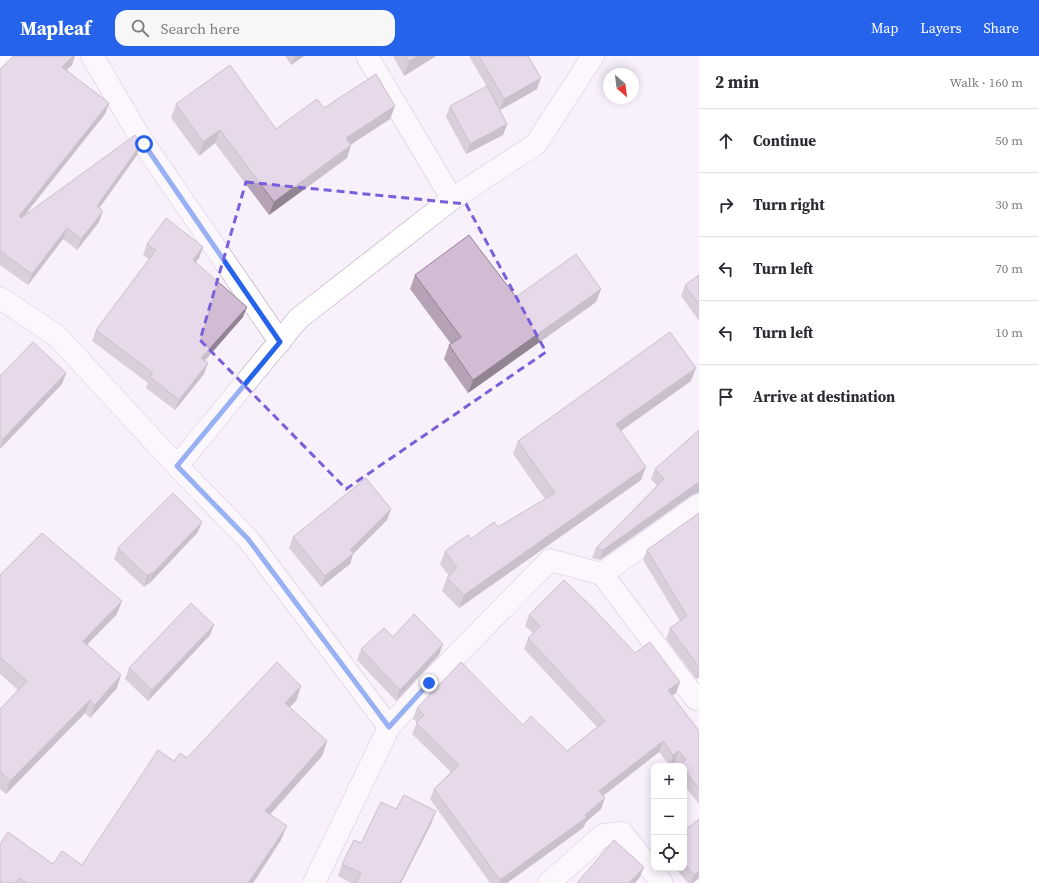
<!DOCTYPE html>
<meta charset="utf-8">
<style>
body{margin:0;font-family:"Source Serif 4",serif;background:#f7f7f7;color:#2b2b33}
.controls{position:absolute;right:12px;bottom:12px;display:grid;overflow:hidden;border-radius:8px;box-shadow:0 2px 10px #0003}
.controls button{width:36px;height:36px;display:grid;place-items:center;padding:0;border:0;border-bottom:1px solid #e1e1e2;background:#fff;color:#2b2b33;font:20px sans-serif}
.compass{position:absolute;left:603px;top:12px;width:36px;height:36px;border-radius:50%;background:#fff;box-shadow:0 2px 10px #0003;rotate:152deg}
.stop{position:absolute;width:12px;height:12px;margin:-9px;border:3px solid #2563eb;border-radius:50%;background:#fff}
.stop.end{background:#2563eb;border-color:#fff;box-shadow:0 1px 4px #0008}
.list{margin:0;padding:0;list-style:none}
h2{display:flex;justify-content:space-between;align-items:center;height:52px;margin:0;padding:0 16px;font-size:17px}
h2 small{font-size:13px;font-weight:400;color:#7c7c81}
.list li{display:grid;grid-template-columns:26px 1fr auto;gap:12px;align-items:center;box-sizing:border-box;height:64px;padding:0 16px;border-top:1px solid #e1e1e2}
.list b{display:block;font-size:15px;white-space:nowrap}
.list em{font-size:13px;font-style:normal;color:#7c7c81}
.icon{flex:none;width:22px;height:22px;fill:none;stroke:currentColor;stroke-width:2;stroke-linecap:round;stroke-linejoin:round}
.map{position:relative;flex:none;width:699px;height:827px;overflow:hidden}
header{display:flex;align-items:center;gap:24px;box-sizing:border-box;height:56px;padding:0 20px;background:#2563eb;color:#fff}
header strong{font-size:19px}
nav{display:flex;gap:22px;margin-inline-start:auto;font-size:14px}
.search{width:280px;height:36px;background:#f7f7f7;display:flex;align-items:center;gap:10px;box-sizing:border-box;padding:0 14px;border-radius:12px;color:#7c7c81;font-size:15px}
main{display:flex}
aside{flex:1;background:#fff}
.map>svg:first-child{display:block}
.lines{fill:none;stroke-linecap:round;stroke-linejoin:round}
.street-casing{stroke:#aa99b3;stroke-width:23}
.street{stroke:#fff;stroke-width:22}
.wall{fill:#b5a2b6}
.shaded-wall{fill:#938494}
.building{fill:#d2bcd4;stroke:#938494}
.route{stroke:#2563eb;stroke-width:5}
.marked{fill:none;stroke:#795fda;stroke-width:3;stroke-dasharray:8 5;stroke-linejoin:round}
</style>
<header>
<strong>Mapleaf</strong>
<div class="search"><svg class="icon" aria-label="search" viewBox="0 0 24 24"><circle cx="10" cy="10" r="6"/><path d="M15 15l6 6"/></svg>Search here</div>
<nav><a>Map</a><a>Layers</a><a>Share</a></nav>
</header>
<main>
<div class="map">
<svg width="699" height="827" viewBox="0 0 699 827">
<rect width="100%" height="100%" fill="#f8f1fc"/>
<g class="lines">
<g class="street-casing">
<path id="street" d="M92,0L144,88L280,286
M367,0L452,143
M0,1L1,0
M0,242L57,280L177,410L248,483L389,671
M177,410L298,263L452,143L536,88L593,0
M602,518L699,449
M314,827L389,671L429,627L550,504L602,518L696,643L699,641
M549,827L603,779L622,777L662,827"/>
</g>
<use href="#street" class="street"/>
</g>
<path class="wall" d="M285,0H304L291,9Z
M393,0H436L404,20Z
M469,0H528L537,33L500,54L507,68L503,79L466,98L446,61L450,50L487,31Z
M72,9L66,14L109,47L105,58L24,160L137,99L99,152V166L77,194L63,183L28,229L0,209V13Z
M176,48L276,73L324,52L395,50L390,63L351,88L347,102L269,159L215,87L199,100L171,62Z
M147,188L203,191L199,202L196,206L243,261L205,305L204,318L175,354L146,332L148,327L92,285L96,274L149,203L143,199Z
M415,219L516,241L601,233L596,246L468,337L444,303L449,289L451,288L410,233Z
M699,219V265L681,240L685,229Z
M66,317L62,328L0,393V320Z
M691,325L620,375L641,424L459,552L442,535L447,522L449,520L440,508L445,495L498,471L545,443L513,398L518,385Z
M699,374V437H697L692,439L600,504L592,502L596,492L657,430L651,423L655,413Z
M391,453L387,464L353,498L350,508L321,531L289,492L293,481Z
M699,457V621L696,623L666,583L670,572L680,565L643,504L647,494Z
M198,476L148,529L147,528L144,531L114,503L118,492Z
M0,519L117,558L87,588L117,632L90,662L85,657L6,738L0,733V653L18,634L0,618Z
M529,559L635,597L676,637L672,640L699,675V748L684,729V710H679L675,706L670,710L659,696L603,740L601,753L586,766L583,772L507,827H490L430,743L434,733L451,716L412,678L417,666L413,663L417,652L523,669L567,695L597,671L524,593L528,582L533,577L525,570Z
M210,579L148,645L125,623L129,612Z
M393,581L439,599L396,645L357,604L361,593Z
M301,630L296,645L290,651L327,685L322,700L270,759L281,784L253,827H0V788L53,808L82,809L174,705L187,702Z
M396,753L436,755L431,768L401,827H351L338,820L342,808L361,787Z
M699,763L693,827H688L675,812H684V775Z"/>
<path class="shaded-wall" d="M73,0H75L72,9L58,22L62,11Z
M295,0H304L291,9Z
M418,0H436L404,20L409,5Z
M541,22L537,33L500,54L504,43Z
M109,47L105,58L15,171L19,160Z
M395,50L390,63L341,95L346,82Z
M507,68L503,79L466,98L470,88Z
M220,74L215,87L199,100L203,86Z
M141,88L137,99L93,161L97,150Z
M351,89L347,102L269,159L274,146Z
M103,155L99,166L77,194L81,183Z
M67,172L63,183L28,229L32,218Z
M203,191L199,202L189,215L193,204Z
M601,233L596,246L468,337L473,324Z
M247,251L243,261L197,313L201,302Z
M208,307L204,318L175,354L179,344Z
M696,312L691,325L611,382L616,368Z
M66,317L62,328L0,393L3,383Z
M646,411L641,424L459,552L464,539Z
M699,427V437H697L692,439L600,504L603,494L696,428Z
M391,453L387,464L353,498L350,508L321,531L325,520Z
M202,466L198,476L148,529L152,518Z
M151,517L147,528L144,531L147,520Z
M122,545L117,558L78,598L83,585Z
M214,569L210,579L148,645L152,634Z
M443,588L439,599L396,645L400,634Z
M699,616V621L696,623Z
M121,619L117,632L90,662L95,649Z
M680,626L676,637L664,645L668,634Z
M301,630L296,645L279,661L285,647Z
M90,644L85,657L6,738L10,725Z
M327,685L322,700L259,770L265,755Z
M663,685L659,696L595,746L599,735Z
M679,695L675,706L670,710L673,699Z
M605,742L601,753L586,766L583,772L507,827H499L500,824L585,759Z
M436,755L431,768L401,827H400Z
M287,770L281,784L253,827H248Z
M644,811L640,821L635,827H629Z
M699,815V822L693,827H691L694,819Z"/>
<path class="building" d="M14,0H73L62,11L109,47L19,160L21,162L135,79L141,88L97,150L103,155L81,183L67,172L32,218L0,195V13Z
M406,0H418L409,5Z
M479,0H528L541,22L504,43Z
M230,9L276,73L317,43L324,52L376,18L395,50L346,82L351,89L274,146L220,74L203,86L176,48Z
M487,30L507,68L470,88L450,50Z
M166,162L203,191L193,204L247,251L201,302L208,307L179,344L150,321L153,317L96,274L156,194L147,188Z
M469,179L516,241L576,198L601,233L473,324L449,289L461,281L415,219Z
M699,219V249L685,229Z
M670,276L696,312L616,368L646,411L464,539L447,522L457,512L445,495L468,479L471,483L494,466L498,471L555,437L518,385Z
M33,286L66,317L3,383L0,380V320Z
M699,374V427L696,428L603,494L596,492L664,423L655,413Z
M366,422L391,453L350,494L354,497L325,520L293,481Z
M173,437L202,466L152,518L151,517L147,520L118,492Z
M699,457V611L670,572L687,560L647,494Z
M42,477L122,545L83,585L121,619L95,649L90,644L10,725L0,715V653L27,625L0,601V519Z
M564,524L592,551L635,597L650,586L680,626L668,634L699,675V733L684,713V710H682L681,709L686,703L679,695L673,699L663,685L599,735L605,742L585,759L587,761L500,824L434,733L459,709L416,667L424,659L417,652L461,606L523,669L531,660L567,695L605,665L528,582L540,570L529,559Z
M191,547L214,569L152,634L129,612Z
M414,558L443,588L400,634L361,593L384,572L393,581Z
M277,606L301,630L285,647L327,685L265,755L287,770L248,827H27L19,822L16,827H3L0,825V788L8,776L53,808L62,795L82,809L158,694L174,705L180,697L187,702Z
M404,739L436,755L400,827H356L361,817L342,808L354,784L361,787L381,746L396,753Z
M699,763V815L694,819L684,807V775Z
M614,784L644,811L629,827H577Z"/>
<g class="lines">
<path class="route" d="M144,88L280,286L177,410L248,483L389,671L429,627"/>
</g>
<path d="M0 0H699V827H0ZM246,126L466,148L546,296L346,433L200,284Z" fill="#f8f1fc" fill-opacity=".55" fill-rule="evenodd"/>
<path class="marked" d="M246,126L466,148L546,296L346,433L200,284Z"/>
</svg>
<div class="controls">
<button>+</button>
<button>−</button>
<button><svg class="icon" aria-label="locate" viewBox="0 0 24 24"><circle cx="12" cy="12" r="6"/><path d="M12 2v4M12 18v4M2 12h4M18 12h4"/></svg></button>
</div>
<svg class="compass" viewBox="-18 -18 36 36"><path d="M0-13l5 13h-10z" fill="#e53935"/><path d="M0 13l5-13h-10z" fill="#7c7c81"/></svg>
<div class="stop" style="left:144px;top:88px"></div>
<div class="stop end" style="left:429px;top:627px"></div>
</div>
<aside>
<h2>2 min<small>Walk · 160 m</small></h2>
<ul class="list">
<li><svg class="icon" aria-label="ahead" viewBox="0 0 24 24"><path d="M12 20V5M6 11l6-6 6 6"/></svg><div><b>Continue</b></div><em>50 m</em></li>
<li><svg class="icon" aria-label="right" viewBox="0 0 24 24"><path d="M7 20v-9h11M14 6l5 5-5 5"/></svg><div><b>Turn right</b></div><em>30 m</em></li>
<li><svg class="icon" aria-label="left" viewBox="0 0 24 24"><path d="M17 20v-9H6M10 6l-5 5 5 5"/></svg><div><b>Turn left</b></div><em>70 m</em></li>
<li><svg class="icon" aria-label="left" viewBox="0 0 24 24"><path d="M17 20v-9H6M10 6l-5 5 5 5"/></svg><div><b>Turn left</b></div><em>10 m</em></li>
<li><svg class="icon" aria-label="arrive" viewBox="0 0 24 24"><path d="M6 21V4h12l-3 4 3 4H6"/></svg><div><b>Arrive at destination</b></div></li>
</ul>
</aside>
</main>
